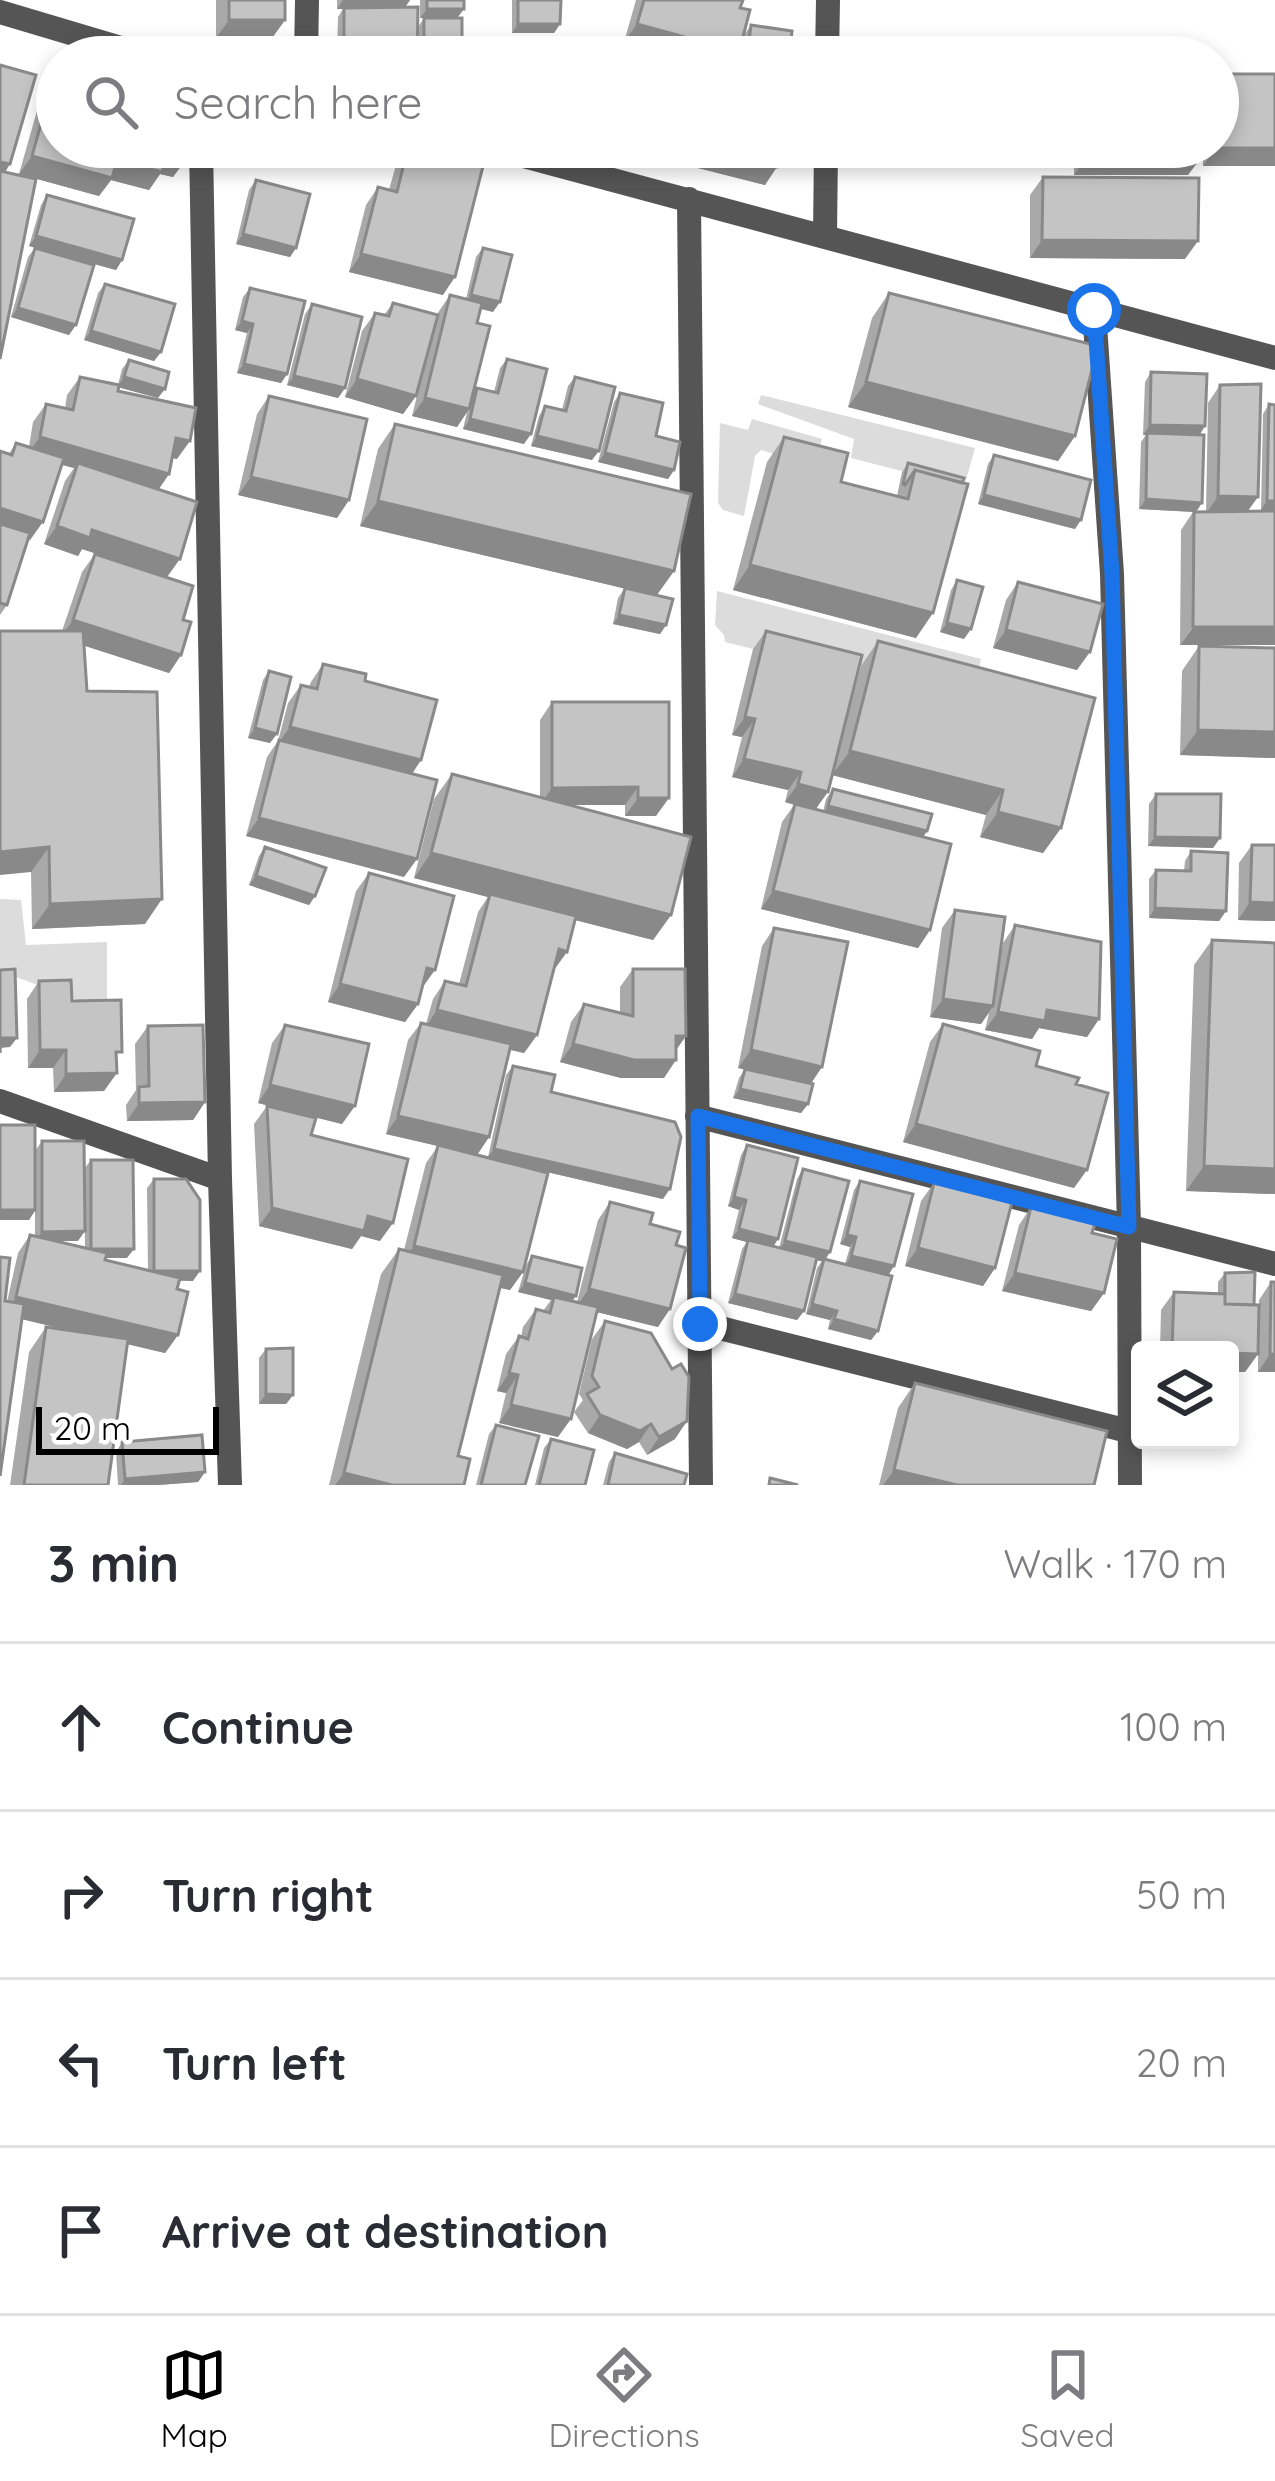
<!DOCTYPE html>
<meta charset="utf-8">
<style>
body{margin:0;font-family:Quicksand,sans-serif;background:#f7f7f7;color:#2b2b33}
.controls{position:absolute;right:36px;bottom:36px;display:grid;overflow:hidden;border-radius:12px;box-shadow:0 6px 18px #0003}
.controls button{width:108px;height:108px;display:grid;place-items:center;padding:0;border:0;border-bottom:3px solid #e1e1e2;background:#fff;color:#2b2b33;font:60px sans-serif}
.scale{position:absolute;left:36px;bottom:30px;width:183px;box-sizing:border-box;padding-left:12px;border:6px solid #000;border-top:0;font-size:33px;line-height:42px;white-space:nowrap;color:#000;-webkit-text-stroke:9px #fff;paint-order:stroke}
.stop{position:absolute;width:36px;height:36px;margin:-27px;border:9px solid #1a73e8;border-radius:50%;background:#fff}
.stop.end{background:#1a73e8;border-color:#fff;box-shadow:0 3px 12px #0008}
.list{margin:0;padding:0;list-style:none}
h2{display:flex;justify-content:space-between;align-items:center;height:156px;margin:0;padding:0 48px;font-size:51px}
h2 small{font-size:39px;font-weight:400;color:#7c7c81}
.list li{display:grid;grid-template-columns:78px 1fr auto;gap:36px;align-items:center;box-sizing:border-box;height:168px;padding:0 48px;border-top:3px solid #e1e1e2}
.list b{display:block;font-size:45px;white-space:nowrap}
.list em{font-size:39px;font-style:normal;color:#7c7c81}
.icon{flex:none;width:66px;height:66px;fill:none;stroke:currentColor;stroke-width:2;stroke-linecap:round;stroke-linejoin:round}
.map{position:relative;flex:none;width:1275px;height:1485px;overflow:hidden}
.search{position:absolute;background:#fff;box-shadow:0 6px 18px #0003;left:36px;right:36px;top:36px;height:132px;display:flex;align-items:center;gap:30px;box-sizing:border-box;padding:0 42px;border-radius:66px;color:#7c7c81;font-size:45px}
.sheet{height:828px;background:#fff}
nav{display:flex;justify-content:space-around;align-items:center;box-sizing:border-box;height:168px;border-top:3px solid #e1e1e2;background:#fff;font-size:33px;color:#7c7c81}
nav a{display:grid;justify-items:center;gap:6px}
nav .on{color:#000}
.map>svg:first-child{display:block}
.green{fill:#dcdcdc}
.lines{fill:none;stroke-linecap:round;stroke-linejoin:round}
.lane{stroke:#555;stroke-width:24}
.street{stroke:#555;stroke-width:24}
.wall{fill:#a9a9a9}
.shaded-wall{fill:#898989}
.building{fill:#c4c4c4;stroke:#898989;stroke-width:3}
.route{stroke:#1a73e8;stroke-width:15}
</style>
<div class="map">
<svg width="1275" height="1485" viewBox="0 0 1275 1485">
<rect width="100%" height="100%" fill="#fff"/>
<path class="green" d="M761,395L975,448L964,487L851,458L854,439L758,404Z
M752,419L822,439L814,466L761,450L755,456L744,516L723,510L718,503L720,423L748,430Z
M717,591L981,659L973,695L861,666L852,665L850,673L725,642L724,635L715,625Z
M0,875V899L21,900L26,945L107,942V1011L0,971Z"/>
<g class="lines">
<path class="lane" d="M697,1116L1275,1264
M700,1323L1128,1431"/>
<path class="street" d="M0,12L151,57
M306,57L307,0
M827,57L828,0
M201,147L220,1179
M490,147L1275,358
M689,199L701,1485
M825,236L826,147
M1094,310L1112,574L1129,1227L1130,1485
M0,1101L220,1179L230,1485"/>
</g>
<path class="wall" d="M216,0H285V20L272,38H216Z
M337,0H410L405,7L417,57H354V55L337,54L338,17L343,9H337Z
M420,0H464V9L457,18L462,57H417L418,27L424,18H420Z
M512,0H561L560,24L554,33H512Z
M636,0H743L740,8L624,42Z
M751,25L789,57H741L744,35Z
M523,38L559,57H516V47Z
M57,59V147H186L173,177L160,174L149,190L111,180L99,196L19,174L48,72Z
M1225,74H1275V166H1203V147H1218V84Z
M408,147L443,295L349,272L366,205L378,187L389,190L396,165Z
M700,147H783L765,185L694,167Z
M911,147H1041L1029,164L911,165Z
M1074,147H1201L1188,175H1074Z
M1043,177L1185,259L1030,258V195Z
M256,180L296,248L290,257L236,244L249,190Z
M47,195L122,260L116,270L29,246L41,205Z
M35,248L69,335L11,317L28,257Z
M483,248L493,312L481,309L477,323L473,395L477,388L494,392L500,368L507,359L524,444L463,429L467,412L457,427L412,416L431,339L416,396L403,414L345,397L362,331L375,313L384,315L393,303L437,314L450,295L466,299L476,257Z
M105,284L161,352L154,361L84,340L98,293Z
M250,288L287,374L281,383L237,373L247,333L235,330L243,297Z
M889,293L1075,436L1058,461L848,407L872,318Z
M312,304L345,388L338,398L287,385L305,314Z
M129,360L158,398L119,387L118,391L177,459L172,458L169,474L158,489L167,577L82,549L78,556L44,544L65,481L74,468L62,465L30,540L28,539L7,605L0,615V451L9,454L16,443L29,447L33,422L46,404L65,408L67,395L80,377L118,385L122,369Z
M1151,372L1200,434L1196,512H1206L1208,403L1220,385L1248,511H1275L1180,645L1181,530L1193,512L1139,509L1141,442L1146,435H1143L1145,382Z
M575,377L592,460L531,446L539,416L545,406L562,410L568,386Z
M620,393L656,436L674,470L668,479L598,462L614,402Z
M269,396L349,500L337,518L238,495L257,414Z
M1269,404L1275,510H1261L1263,414Z
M395,424L674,571L656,596L666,625L660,634L613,624L618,598L625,588L632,590L360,526L378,449Z
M784,437L841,482L897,496L902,472L908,463L964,478L916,638L733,590L767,462Z
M994,455L1075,529L978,504L988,464Z
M95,554L183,620L181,655L169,673L84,645L87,691L145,924L32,929L31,872L62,631L82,572Z
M957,580L964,639L940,632L951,590Z
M1018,582L1077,670L993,648L1006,600Z
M766,631L832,775L861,666L878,641L1061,828L1043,853L980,837L986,815L832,775L816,810L823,812L826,799L833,789L927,831L923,837L930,930L918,948L761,909L782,822L794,805L785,802L788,790L732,777L742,737L732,735L753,649Z
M1199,646L1275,648V758L1180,755L1182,671Z
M323,664L365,681L421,760L412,774L404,877L246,836L267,757L278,741L288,703L301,685L309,687L311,682Z
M269,671L270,743L248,738L263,680Z
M552,702H669L656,816H625V805H570L671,915L653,940L575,920L554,970L537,1035L524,1053L510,1050L489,1137L477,1155L488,1157L506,1075L513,1066L551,1092L663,1199L517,1165L523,1272L510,1290L500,1288L458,1456L464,1485H329L381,1274L399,1249L404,1250L426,1163L438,1146L386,1134L408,1040L421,1023L426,1024L433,999L445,981L459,984L478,912L488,897L414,878L434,799L452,774L540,797V720Z
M1156,794L1220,838L1213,848L1148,846L1149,804Z
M1252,845H1275V921L1238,920L1239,863Z
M265,847L315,896L309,905L249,885L259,856Z
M1191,851L1226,911L1219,921L1149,918V879L1156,870L1184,871L1185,861Z
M369,873L422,988L418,1004L405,1022L328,1002L356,891Z
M955,910L1000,957L1003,943L1015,925L1099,1019L1087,1037L1039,1028L1032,1039L985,1030L989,1013L981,1024L930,1017L942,928Z
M774,928L811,1084L808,1104L801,1113L733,1098L739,1078L745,1069L738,1068L762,946Z
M1212,940L1275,1194L1186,1191L1194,965Z
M633,969L686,1036L676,1050L664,1078H621L560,1062L571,1022L584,1004L620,1013V987Z
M39,981L72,1001L116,1060L104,1091L54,1092L53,1068H28L27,999Z
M943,1024L1076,1084L1074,1188L903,1142L930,1042Z
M285,1025L342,1124L258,1103L272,1043Z
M148,1026L205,1102L193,1120L127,1121L126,1105L136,1090L135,1044Z
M267,1106L311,1135L380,1241L361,1236L352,1249L259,1226L254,1124Z
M0,1125L35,1151L42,1141L78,1241H56L85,1248L84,1169L91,1160L127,1258H106L105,1260L148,1270L147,1188L154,1179L193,1281L179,1280L177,1289L178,1335L165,1353L127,1344L108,1485H10L29,1352L46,1327L67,1330L22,1319L5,1301L7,1302L18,1253L30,1235L35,1236V1211L29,1220H0Z
M747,1145L773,1246L779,1248L797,1179L803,1169L826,1259L845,1264L850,1247L840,1244L854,1190L860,1181L888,1275L878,1331L871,1340L828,1329L830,1320L806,1314L817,1268L822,1261L816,1260L804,1311L797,1320L728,1303L742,1249L747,1242L732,1238L739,1210L728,1206L741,1155Z
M934,1183L995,1268L983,1286L905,1266L921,1201Z
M610,1202L650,1224L658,1327L597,1312L558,1437L499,1423L506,1393L497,1391L506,1354L519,1336L521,1337L523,1327L536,1309L543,1311L551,1300L518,1292L526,1265L532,1256L576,1296L572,1301L577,1302L598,1220Z
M1031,1207L1092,1233L1104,1293L1091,1311L1002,1291L1019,1225Z
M1225,1273L1254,1305H1259V1300L1271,1282L1275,1372H1258V1343V1354L1245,1372H1230V1350H1160L1161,1310L1174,1292L1218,1294V1282Z
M605,1321L675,1439L647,1455L639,1442L627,1449L588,1433L574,1412L583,1400L579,1394L592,1339Z
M266,1349L293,1395L286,1404H259V1358Z
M915,1383L1094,1485H879L898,1408Z
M496,1425L525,1485H476L489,1434Z
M551,1439L585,1485H535L544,1448Z
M122,1442L205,1472L198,1482L158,1485H118L116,1452Z
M615,1453L684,1485H603L609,1462Z"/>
<path class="shaded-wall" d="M343,0H410L404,9H337Z
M427,9H464L457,18H420Z
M229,20H285L272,38H216Z
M518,24H560L554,33H512Z
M637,24L739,52L735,57H678L624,42Z
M344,45H361L354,55L337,54Z
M646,147H666L693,154L686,163L643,152Z
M923,147H1041L1029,164L911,165Z
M1216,148H1275V166H1203Z
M707,149L777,167L765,185L694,167Z
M167,154L186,160L173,177L160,174L149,190L111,180L99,196L19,174L32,156L117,160Z
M1087,157L1201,158L1188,175H1074Z
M0,162L10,164L4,174L0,173Z
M243,234L296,248L290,257L236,244Z
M36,236L122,260L116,270L29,246Z
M1042,240L1198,241L1185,259L1030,258Z
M361,254L455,277L443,295L349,272Z
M471,295L500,302L493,312L464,304Z
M18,308L76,325L69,335L11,317Z
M242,321L253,324L247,333L235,330Z
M91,331L161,352L154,361L84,340Z
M244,364L287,374L281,383L237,373Z
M294,376L345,388L338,398L287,385Z
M124,377L165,389L158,398L117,387Z
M357,379L416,396L403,414L345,397Z
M866,382L1075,436L1058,461L848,407Z
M425,398L469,409L457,427L412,416Z
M470,419L531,434L524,444L463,429Z
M1150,425L1205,426L1199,436L1143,435Z
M537,436L599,451L592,460L531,446Z
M40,437L169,474L157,492L78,463L74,468L27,455Z
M176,438L190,441L177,459L164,456Z
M605,453L674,470L668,479L598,462Z
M251,477L349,500L337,518L238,495Z
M984,495L1081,520L1075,529L978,504Z
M1218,496L1258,497L1245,515L1206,514Z
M1146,499L1202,503L1196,512L1139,509Z
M378,501L674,571L656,596L360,526Z
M1267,501H1275V510H1261Z
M0,508L43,522L30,540L0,530Z
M57,526L92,530L180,559L167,577L82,549L78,556L44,544Z
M750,565L933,613L916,638L733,590Z
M619,615L666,625L660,634L613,624Z
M73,620L181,655L169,673L60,638Z
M947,623L971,629L964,639L940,632Z
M1193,627H1275V645H1180Z
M1006,630L1090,652L1077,670L993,648Z
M745,717L755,719L742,737L732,735Z
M290,727L421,760L409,778L277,745Z
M255,728L277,734L270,743L248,738Z
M1198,730L1275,732V758L1180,755Z
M850,751L1003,790L986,815L832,775Z
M744,759L801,772L788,790L732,777Z
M798,784L828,792L815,810L785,802Z
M638,787L625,805H540L552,788Z
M638,798H669L656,816H625Z
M828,806L927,831L921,840L822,816Z
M998,812L1061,828L1043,853L980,837Z
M259,818L417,859L404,877L246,836Z
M1155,837L1220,838L1213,848L1148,846Z
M49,847L31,872L0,875V852Z
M431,853L671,915L653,940L489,898L490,894L488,897L414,878Z
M256,876L315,896L309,905L249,885Z
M773,891L930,930L918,948L761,909Z
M162,899L145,924L32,929L50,904Z
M1250,902L1275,903V921L1238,920Z
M1155,908L1226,911L1219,921L1149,918Z
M559,949L567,952L554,970Z
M427,968L435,970L422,988Z
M340,984L418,1004L405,1022L328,1002Z
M943,999L993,1006L981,1024L930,1017Z
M437,1010L537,1035L524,1053L425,1028Z
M1047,1010L1099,1019L1087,1037L1039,1028L1032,1039L985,1030L998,1012Z
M676,1036H686L673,1054Z
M1,1038H17L10,1047L0,1048Z
M573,1044L676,1060L664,1078H621L560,1062Z
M40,1050H66L53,1068H28Z
M751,1050L822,1067L810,1085L738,1068Z
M117,1073L104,1091L54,1092L66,1074Z
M270,1085L355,1106L342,1124L258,1103Z
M740,1089L808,1104L801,1113L733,1098Z
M205,1102L193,1120L127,1121L139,1103Z
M398,1116L489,1137L477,1155L386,1134Z
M916,1124L1087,1170L1074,1188L903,1142Z
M494,1149L670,1189L663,1199L487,1158Z
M1204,1166L1275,1169V1194L1186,1191Z
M734,1197L746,1200L739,1210L728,1206Z
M272,1208L368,1216L393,1223L380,1241L361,1236L352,1249L259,1226Z
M0,1210H35L29,1220H0Z
M739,1229L778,1239L772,1249L732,1238Z
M85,1231L78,1241H35L42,1232Z
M847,1235L856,1237L850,1247L840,1244Z
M785,1241L830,1252L824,1262L779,1250Z
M414,1246L523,1272L510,1290L401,1264Z
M918,1248L995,1268L983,1286L905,1266Z
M91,1249H134L127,1258H85Z
M851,1256L894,1266L888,1276L845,1265Z
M154,1271H200L193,1281L148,1280Z
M1015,1273L1104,1293L1091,1311L1002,1291Z
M525,1283L576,1296L569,1305L554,1297L551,1300L518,1292Z
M589,1289L670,1309L658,1327L576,1307Z
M735,1294L804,1311L797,1320L728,1303Z
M16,1297L178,1335L165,1353L4,1315Z
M812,1304L837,1311L830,1320L806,1314Z
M834,1319L878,1331L871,1340L828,1329Z
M1230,1353L1258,1354L1245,1372H1230Z
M1270,1354H1275V1372H1258Z
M509,1373L518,1375L506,1393L497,1391Z
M266,1394L293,1395L286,1404H259Z
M511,1405L571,1419L558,1437L499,1423Z
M600,1415L651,1424L639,1442L627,1449L588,1433Z
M687,1421L675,1439L647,1455L659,1437Z
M894,1470L957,1485H883Z
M205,1472L198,1482L158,1485H121L125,1479Z
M344,1473L392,1485H335Z"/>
<path class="building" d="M229,0H285V20H229Z
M427,0H464V9H427Z
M518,0H561L560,24H518Z
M644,0H743L740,8L750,10L739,52L637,24Z
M418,7L417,57H361V45H344V8Z
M424,18H462V57H424Z
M751,25L792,31L789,57H747Z
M523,38H559V57H523Z
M573,46L613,57H572Z
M0,65L36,75L10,164L0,162Z
M57,66V147H186V160L167,154L162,172L117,160L112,178L32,156Z
M1225,74H1275V148H1216L1218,147V112L1225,111Z
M408,147L483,166L455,277L361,254L378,187L397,192Z
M666,147H695L693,154Z
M707,147H783L777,167L707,149Z
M1086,147H1201V158L1087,157Z
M0,171L36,179L0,359Z
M1043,177L1199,178L1198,241L1042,240Z
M256,180L310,194L296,248L243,234Z
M47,195L134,219L122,260L36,236Z
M35,248L94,265L76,325L18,308Z
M483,248L512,255L500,302L471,295Z
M105,284L175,304L161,352L91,331Z
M250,288L305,301L287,374L244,364L253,324L242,321Z
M889,293L1098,346L1075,436L866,382Z
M450,295L482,303L477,323L490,326L469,409L425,398Z
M393,303L438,315L416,396L357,379L375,313L389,316Z
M312,304L362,317L345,388L294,376Z
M507,359L547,369L531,434L470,419L477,388L498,393Z
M129,360L169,372L165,389L124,377Z
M1151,372L1207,374L1205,426L1150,425Z
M80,377L119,385L118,391L196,408L190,441L176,438L169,474L40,437L46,404L73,410Z
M575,377L615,387L599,451L537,436L545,406L566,411Z
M1261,384L1258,497L1218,496L1220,385Z
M620,393L663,403L656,436L680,442L674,470L605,453Z
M269,396L367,419L349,500L251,477Z
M1269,404L1275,405V501H1267Z
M395,424L691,494L674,571L378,501Z
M1147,433L1204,435L1202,503L1146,499Z
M784,437L848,453L841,482L908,499L915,470L968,484L933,613L750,565Z
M16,443L64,458L43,522L0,508V451L12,455Z
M994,455L1091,480L1081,520L984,495Z
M78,463L197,502L180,559L92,530L90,538L57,526Z
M908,463L964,478L962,483L915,470L905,485L903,484Z
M1275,511V627H1193L1194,512Z
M0,524L30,533L7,605L0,603Z
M95,554L193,586L183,620L191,622L181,655L73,620Z
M957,580L983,587L971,629L947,623Z
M1018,582L1103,604L1090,652L1006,630Z
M625,588L673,599L666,625L619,615Z
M0,631H83L87,691L157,692L162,899L50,904L49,847L0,852Z
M766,631L862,655L828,792L798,784L801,772L744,759L755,719L745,717Z
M878,641L1095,698L1061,828L998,812L1003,790L850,751Z
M1199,646L1275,648V732L1198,730Z
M323,664L366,674L365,681L437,700L421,760L290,727L301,685L317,689Z
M269,671L291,677L277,734L255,728Z
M552,702H669V798H638V787L552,788Z
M279,740L437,780L417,859L259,818Z
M452,774L691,837L671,915L431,853Z
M833,789L932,814L927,831L828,806Z
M1156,794H1221L1220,838L1155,837Z
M795,804L951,844L930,930L773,891Z
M1252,845H1275V903L1250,902Z
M265,847L326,868L315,896L256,876Z
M1191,851L1228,853L1226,911L1155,908L1156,870L1191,871Z
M369,873L454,896L435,970L427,968L418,1004L340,984Z
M490,894L576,916L567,952L559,949L537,1035L437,1010L445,981L466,986Z
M955,910L1005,917L993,1006L943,999Z
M1015,925L1101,942L1099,1019L1047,1010L1045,1021L998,1012Z
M774,928L848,942L822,1067L751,1050Z
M1212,940L1275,943V1169L1204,1166Z
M15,969L17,1038H1L0,1053V970Z
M633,969H685L686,1036H676V1060H634L573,1044L584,1004L633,1016Z
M71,980L72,1001L121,1000L122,1052H116L117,1073L66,1074V1050H40L39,981Z
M421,1023L511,1044L489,1137L398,1116Z
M943,1024L1040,1051L1036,1066L1079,1078L1076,1084L1108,1093L1087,1170L916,1124Z
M203,1025L205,1102L139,1103V1087L149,1086L148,1026Z
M285,1025L369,1044L355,1106L270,1085Z
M513,1066L555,1075L551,1092L675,1122L681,1137L670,1189L494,1149Z
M745,1069L813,1084L808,1104L740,1089Z
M267,1106L316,1118L311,1135L408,1159L393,1223L368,1216L364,1231L272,1208Z
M0,1125H35V1210H0Z
M42,1141H84L85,1231L42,1232Z
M438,1145L548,1173L523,1272L414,1246Z
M747,1145L798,1158L778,1239L739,1229L746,1200L734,1197Z
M91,1160H133L134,1249H91Z
M803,1169L849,1181L830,1252L785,1241Z
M154,1179H186L200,1200V1271H154Z
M860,1181L913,1194L894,1266L851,1256L856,1237L847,1235Z
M934,1183L1012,1202L995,1268L918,1248Z
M610,1202L653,1213L650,1224L680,1232L676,1245L686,1248L670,1309L589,1289Z
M1031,1207L1095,1223L1092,1233L1117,1239L1104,1293L1015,1273Z
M30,1235L107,1253L105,1260L180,1278L177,1289L188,1292L178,1335L16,1297Z
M748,1240L817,1257L804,1311L735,1294Z
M399,1249L503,1275L458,1456L470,1459L464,1485H392L344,1473Z
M532,1256L582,1268L576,1296L525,1283Z
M0,1257L10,1258L5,1301L24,1304L0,1476Z
M824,1259L892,1276L878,1331L834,1319L837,1311L812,1304Z
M1255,1272L1254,1305L1225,1304V1273Z
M1271,1282H1275V1354H1270Z
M1174,1292L1225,1294V1304L1259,1305L1258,1354L1230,1353V1350H1172Z
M554,1297L598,1307L571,1419L511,1405L518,1375L509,1373L519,1336L528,1339L536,1309L550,1313Z
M605,1321L651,1333L672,1369L681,1364L689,1377L687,1421L659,1437L651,1424L640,1431L600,1415L587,1394L599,1387L592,1376Z
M46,1327L128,1339L108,1485H24Z
M293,1348V1395L266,1394V1349Z
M915,1383L1107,1431L1094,1485H957L894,1470Z
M496,1425L539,1436L525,1485H481Z
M202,1435L205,1472L125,1479L122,1442Z
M551,1439L594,1450L585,1485H539Z
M615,1453L687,1474L684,1485H608Z
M770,1478L798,1485H769Z"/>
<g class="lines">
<path class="route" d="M700,1324L698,1116L1129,1227L1112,574L1094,310"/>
</g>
</svg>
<div class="controls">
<button><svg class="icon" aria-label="layers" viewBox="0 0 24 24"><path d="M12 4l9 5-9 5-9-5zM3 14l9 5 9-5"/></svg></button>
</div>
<div class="scale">20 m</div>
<div class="stop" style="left:1094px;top:310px"></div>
<div class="stop end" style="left:700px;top:1324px"></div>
<div class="search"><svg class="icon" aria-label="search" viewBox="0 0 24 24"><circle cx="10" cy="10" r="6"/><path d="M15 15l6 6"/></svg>Search here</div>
</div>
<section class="sheet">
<h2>3 min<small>Walk · 170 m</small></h2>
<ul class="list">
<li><svg class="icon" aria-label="ahead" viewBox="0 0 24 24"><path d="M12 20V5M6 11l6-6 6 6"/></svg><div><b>Continue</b></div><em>100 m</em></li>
<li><svg class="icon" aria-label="right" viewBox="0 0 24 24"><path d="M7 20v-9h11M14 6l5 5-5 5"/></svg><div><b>Turn right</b></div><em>50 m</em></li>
<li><svg class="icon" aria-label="left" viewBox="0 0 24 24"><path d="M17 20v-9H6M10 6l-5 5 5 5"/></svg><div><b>Turn left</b></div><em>20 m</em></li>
<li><svg class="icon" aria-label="arrive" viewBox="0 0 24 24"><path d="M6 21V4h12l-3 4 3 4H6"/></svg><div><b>Arrive at destination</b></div></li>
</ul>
</section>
<nav>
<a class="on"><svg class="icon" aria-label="map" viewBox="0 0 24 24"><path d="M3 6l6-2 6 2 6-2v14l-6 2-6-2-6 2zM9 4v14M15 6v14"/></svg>Map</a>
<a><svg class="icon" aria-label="directions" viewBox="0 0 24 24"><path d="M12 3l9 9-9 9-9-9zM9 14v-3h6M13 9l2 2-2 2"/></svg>Directions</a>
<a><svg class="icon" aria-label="saved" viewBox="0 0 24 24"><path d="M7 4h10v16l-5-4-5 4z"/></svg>Saved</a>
</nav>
